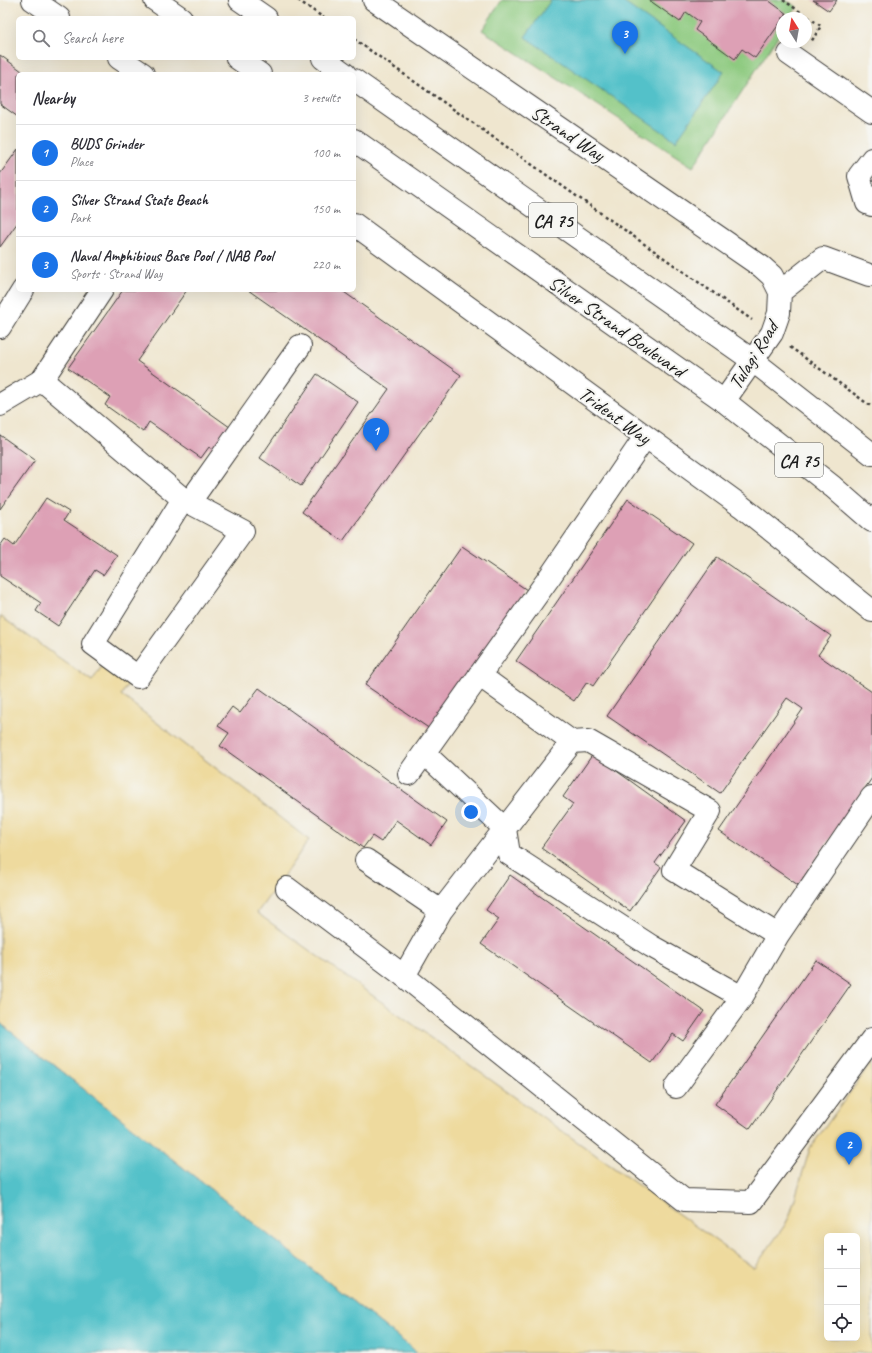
<!DOCTYPE html>
<meta charset="utf-8">
<style>
body{margin:0;font-family:Caveat,sans-serif;background:#f2f2f3;color:#2b2b33}
.controls{position:absolute;right:12px;bottom:12px;display:grid;overflow:hidden;border-radius:6px;box-shadow:0 4px 16px #0002}
.controls button{width:36px;height:36px;display:grid;place-items:center;padding:0;border:0;border-bottom:1px solid #e1e1e2;background:#fff;color:#2b2b33;font:20px sans-serif}
.compass{position:absolute;left:776px;top:12px;width:36px;height:36px;border-radius:50%;background:#fff;box-shadow:0 4px 16px #0002;rotate:349deg}
.you{position:absolute;left:471px;top:812px;width:14px;height:14px;margin:-10px;border:3px solid #fff;border-radius:50%;background:#1a73e8;box-shadow:0 0 0 6px #1a73e833}
.badge{display:grid;place-items:center;width:26px;height:26px;border-radius:50%;background:#1a73e8;color:#fff;font-size:13px;font-weight:700}
.pin{position:absolute;translate:-50% -33px;filter:drop-shadow(0 1px 2px #0008)}
.pin::after{content:'';position:absolute;top:21px;width:14px;height:12px;background:inherit;clip-path:polygon(0 0,100% 0,50% 100%)}
.list{margin:0;padding:0;list-style:none}
h2{display:flex;justify-content:space-between;align-items:center;height:52px;margin:0;padding:0 16px;font-size:17px}
h2 small{font-size:13px;font-weight:400;color:#7c7c81}
.list li{display:grid;grid-template-columns:26px 1fr auto;gap:12px;align-items:center;box-sizing:border-box;height:56px;padding:0 16px;border-top:1px solid #e1e1e2}
.list b{display:block;font-size:15px;white-space:nowrap}
.list p{margin:0;font-size:13px;white-space:nowrap;color:#7c7c81}
.list em{font-size:13px;font-style:normal;color:#7c7c81}
.icon{flex:none;width:22px;height:22px;fill:none;stroke:currentColor;stroke-width:2;stroke-linecap:round;stroke-linejoin:round}
.map{position:relative;flex:none;width:872px;height:1353px;overflow:hidden}
.search{position:absolute;background:#fff;box-shadow:0 4px 16px #0002;left:16px;top:16px;width:340px;height:44px;display:flex;align-items:center;gap:10px;box-sizing:border-box;padding:0 14px;border-radius:6px;color:#7c7c81;font-size:15px}
.panel{position:absolute;background:#fff;box-shadow:0 4px 16px #0002;left:16px;top:72px;width:340px;height:220px;border-radius:6px}
.map>svg:first-child{display:block}
.green{fill:#8eca80;stroke:#55734e}
.sand{fill:#eeda9e;stroke:#857b5d;fill-rule:evenodd}
.water{fill:#53c1c9;stroke:#386e72}
.building{fill:#dda0b5}
.lines{fill:none;stroke-linecap:round;stroke-linejoin:round}
.minor-casing{stroke:#3c3a37;stroke-width:24}
.highway-casing{stroke:#3c3a37;stroke-width:24}
.path{stroke:#3c3a37;stroke-width:2.5;stroke-dasharray:3 3;stroke-linecap:butt}
.minor{stroke:#fff;stroke-width:22}
.highway{stroke:#fff;stroke-width:22}
.labels{text-anchor:middle;stroke-width:4;stroke-linejoin:round;paint-order:stroke}
.shield{fill:#f6f6f2;stroke:#5d5d5c;stroke-width:1}
.shield-label{font-size:19px;font-weight:bold;fill:#1c1c1c}
.street-label{font-size:20px;fill:#1c1c1c;stroke:#f6f6f2}
</style>
<div class="map">
<svg width="872" height="1353" viewBox="0 0 872 1353">
<rect width="100%" height="100%" fill="#f6f6f2"/>
<filter id="ink" filterUnits="userSpaceOnUse"><feTurbulence type="fractalNoise" baseFrequency=".025" numOctaves="2"/><feDisplacementMap in="SourceGraphic" scale="8" xChannelSelector="R" yChannelSelector="G"/><feConvolveMatrix kernelMatrix="1 2 1 2 8 2 1 2 1" color-interpolation-filters="sRGB"/></filter>
<filter id="wash" filterUnits="userSpaceOnUse"><feTurbulence type="fractalNoise" baseFrequency=".012" numOctaves="4" result="noise"/><feDisplacementMap in="SourceGraphic" scale="16" xChannelSelector="R" yChannelSelector="G"/><feGaussianBlur stdDeviation="0.9" result="paint"/><feColorMatrix in="noise" values="0 0 0 0 0 0 0 0 0 0 0 0 0 0 0 0 0 1.4 0 .05"/><feComposite in="paint" operator="in"/></filter>
<g filter="url(#wash)">
<rect width="100%" height="100%" fill="#efe6cf"/>
<path class="green" d="M502,0H785L797,7L790,18H782V30L693,167L482,30Z"/>
<path class="sand" d="M0,616L92,681L102,666L128,684L121,695L309,840L257,913L754,1268L785,1225L790,1215L810,1148L872,1062V1353H418L0,1023ZM827,1236H857V1338H827Z"/>
<path class="water" d="M551,0H620L724,72L676,141L525,37Z
M0,1023L418,1353H0Z"/>
<g id="blocks">
<path class="building" d="M649,0H768L787,14L784,18H782V20L755,58L742,49L735,59L695,30L700,22L686,12L680,22Z
M813,0H837L829,11Z
M0,55L26,74H18V117L0,104Z
M18,149V222L0,247V174Z
M123,290H187L137,361L234,430L218,453L209,447L201,458L149,422L143,432L105,405L110,397L68,368Z
M248,290H341L461,375L343,541L302,512L389,389Z
M317,374L358,402L301,486L260,458Z
M0,435L35,460L0,509Z
M46,498L69,512L64,520L117,555L103,575L95,570L58,626L36,611L41,603L0,576V546L5,539L14,546Z
M628,499L692,543L593,686L587,682L574,701L516,661Z
M462,546L527,590L430,729L365,685Z
M717,557L831,636L818,655L872,692V778L798,885L719,831L803,709L787,698L720,793L607,716Z
M259,688L447,822L431,845L396,820L381,842L372,836L363,848L220,746L229,733L218,726L232,707L240,713Z
M593,754L686,821L655,863L661,867L630,911L541,848L573,804L563,797Z
M510,875L704,1011L683,1041L673,1034L652,1063L481,944L499,919L486,910Z
M816,960L851,984L750,1129L715,1104Z"/>
</g>
</g>
<g filter="url(#ink)">
<use href="#blocks" fill-opacity="0" stroke="#3c3a37" stroke-width="1"/>
<g class="lines">
<g class="minor-casing">
<path id="minor" d="M33,0L59,18
M374,0L762,267L772,276L780,292L779,313L772,333L724,401
M789,54L872,112
M119,58L143,74
M872,159L859,176L867,203L872,205
M354,224L741,506L872,611
M102,290L42,380L183,499L243,531L138,677L93,644L183,499
M780,292L823,258L869,275
M0,327L23,290
M0,405L42,380
M189,503L300,346
M424,753L505,829L509,854L651,946L742,997L778,935L674,870L710,811L588,741L572,742
M409,774L551,575L645,437
M366,860L441,911L572,742L479,675
M287,888L404,976L684,1200L751,1202L872,1039
M778,935L872,797
M404,976L441,911
M676,1087L742,997"/>
</g>
<g class="highway-casing">
<path id="highway" d="M155,0L181,18
M240,0L266,18
M237,58L260,74
M323,58L345,74
M354,80L752,360L872,454
M354,140L724,401L833,487L872,521"/>
</g>
<path class="path" d="M298,0L324,18
M783,0L821,26L811,42
M354,39L752,320
M790,347L872,407"/>
<use href="#minor" class="minor"/>
<use href="#highway" class="highway"/>
</g>
</g>
<g class="labels">
<g class="shield">
<rect x="529" y="203" width="48" height="34" rx="3"/>
<rect x="775" y="443" width="48" height="34" rx="3"/>
</g>
<g class="shield-label">
<text x="553" y="227">CA 75</text>
<text x="799" y="467">CA 75</text>
</g>
<g class="street-label">
<text transform="translate(568 133) rotate(34)" y="7">Strand Way</text>
<text transform="translate(617 326) rotate(35)" y="7">Silver Strand Boulevard</text>
<text transform="translate(753 355) rotate(-58)" y="7">Tulagi Road</text>
<text transform="translate(615 415) rotate(36)" y="7">Trident Way</text>
</g>
</g>
</svg>
<div class="controls">
<button>+</button>
<button>−</button>
<button><svg class="icon" aria-label="locate" viewBox="0 0 24 24"><circle cx="12" cy="12" r="6"/><path d="M12 2v4M12 18v4M2 12h4M18 12h4"/></svg></button>
</div>
<svg class="compass" viewBox="-18 -18 36 36"><path d="M0-13l5 13h-10z" fill="#e53935"/><path d="M0 13l5-13h-10z" fill="#7c7c81"/></svg>
<div class="you"></div>
<div class="pin badge" style="left:376px;top:451px">1</div>
<div class="pin badge" style="left:849px;top:1165px">2</div>
<div class="pin badge" style="left:625px;top:54px">3</div>
<div class="search"><svg class="icon" aria-label="search" viewBox="0 0 24 24"><circle cx="10" cy="10" r="6"/><path d="M15 15l6 6"/></svg>Search here</div>
<section class="panel">
<h2>Nearby<small>3 results</small></h2>
<ul class="list">
<li><span class="badge">1</span><div><b>BUDS Grinder</b><p>Place</p></div><em>100 m</em></li>
<li><span class="badge">2</span><div><b>Silver Strand State Beach</b><p>Park</p></div><em>150 m</em></li>
<li><span class="badge">3</span><div><b>Naval Amphibious Base Pool / NAB Pool</b><p>Sports · Strand Way</p></div><em>220 m</em></li>
</ul>
</section>
</div>
